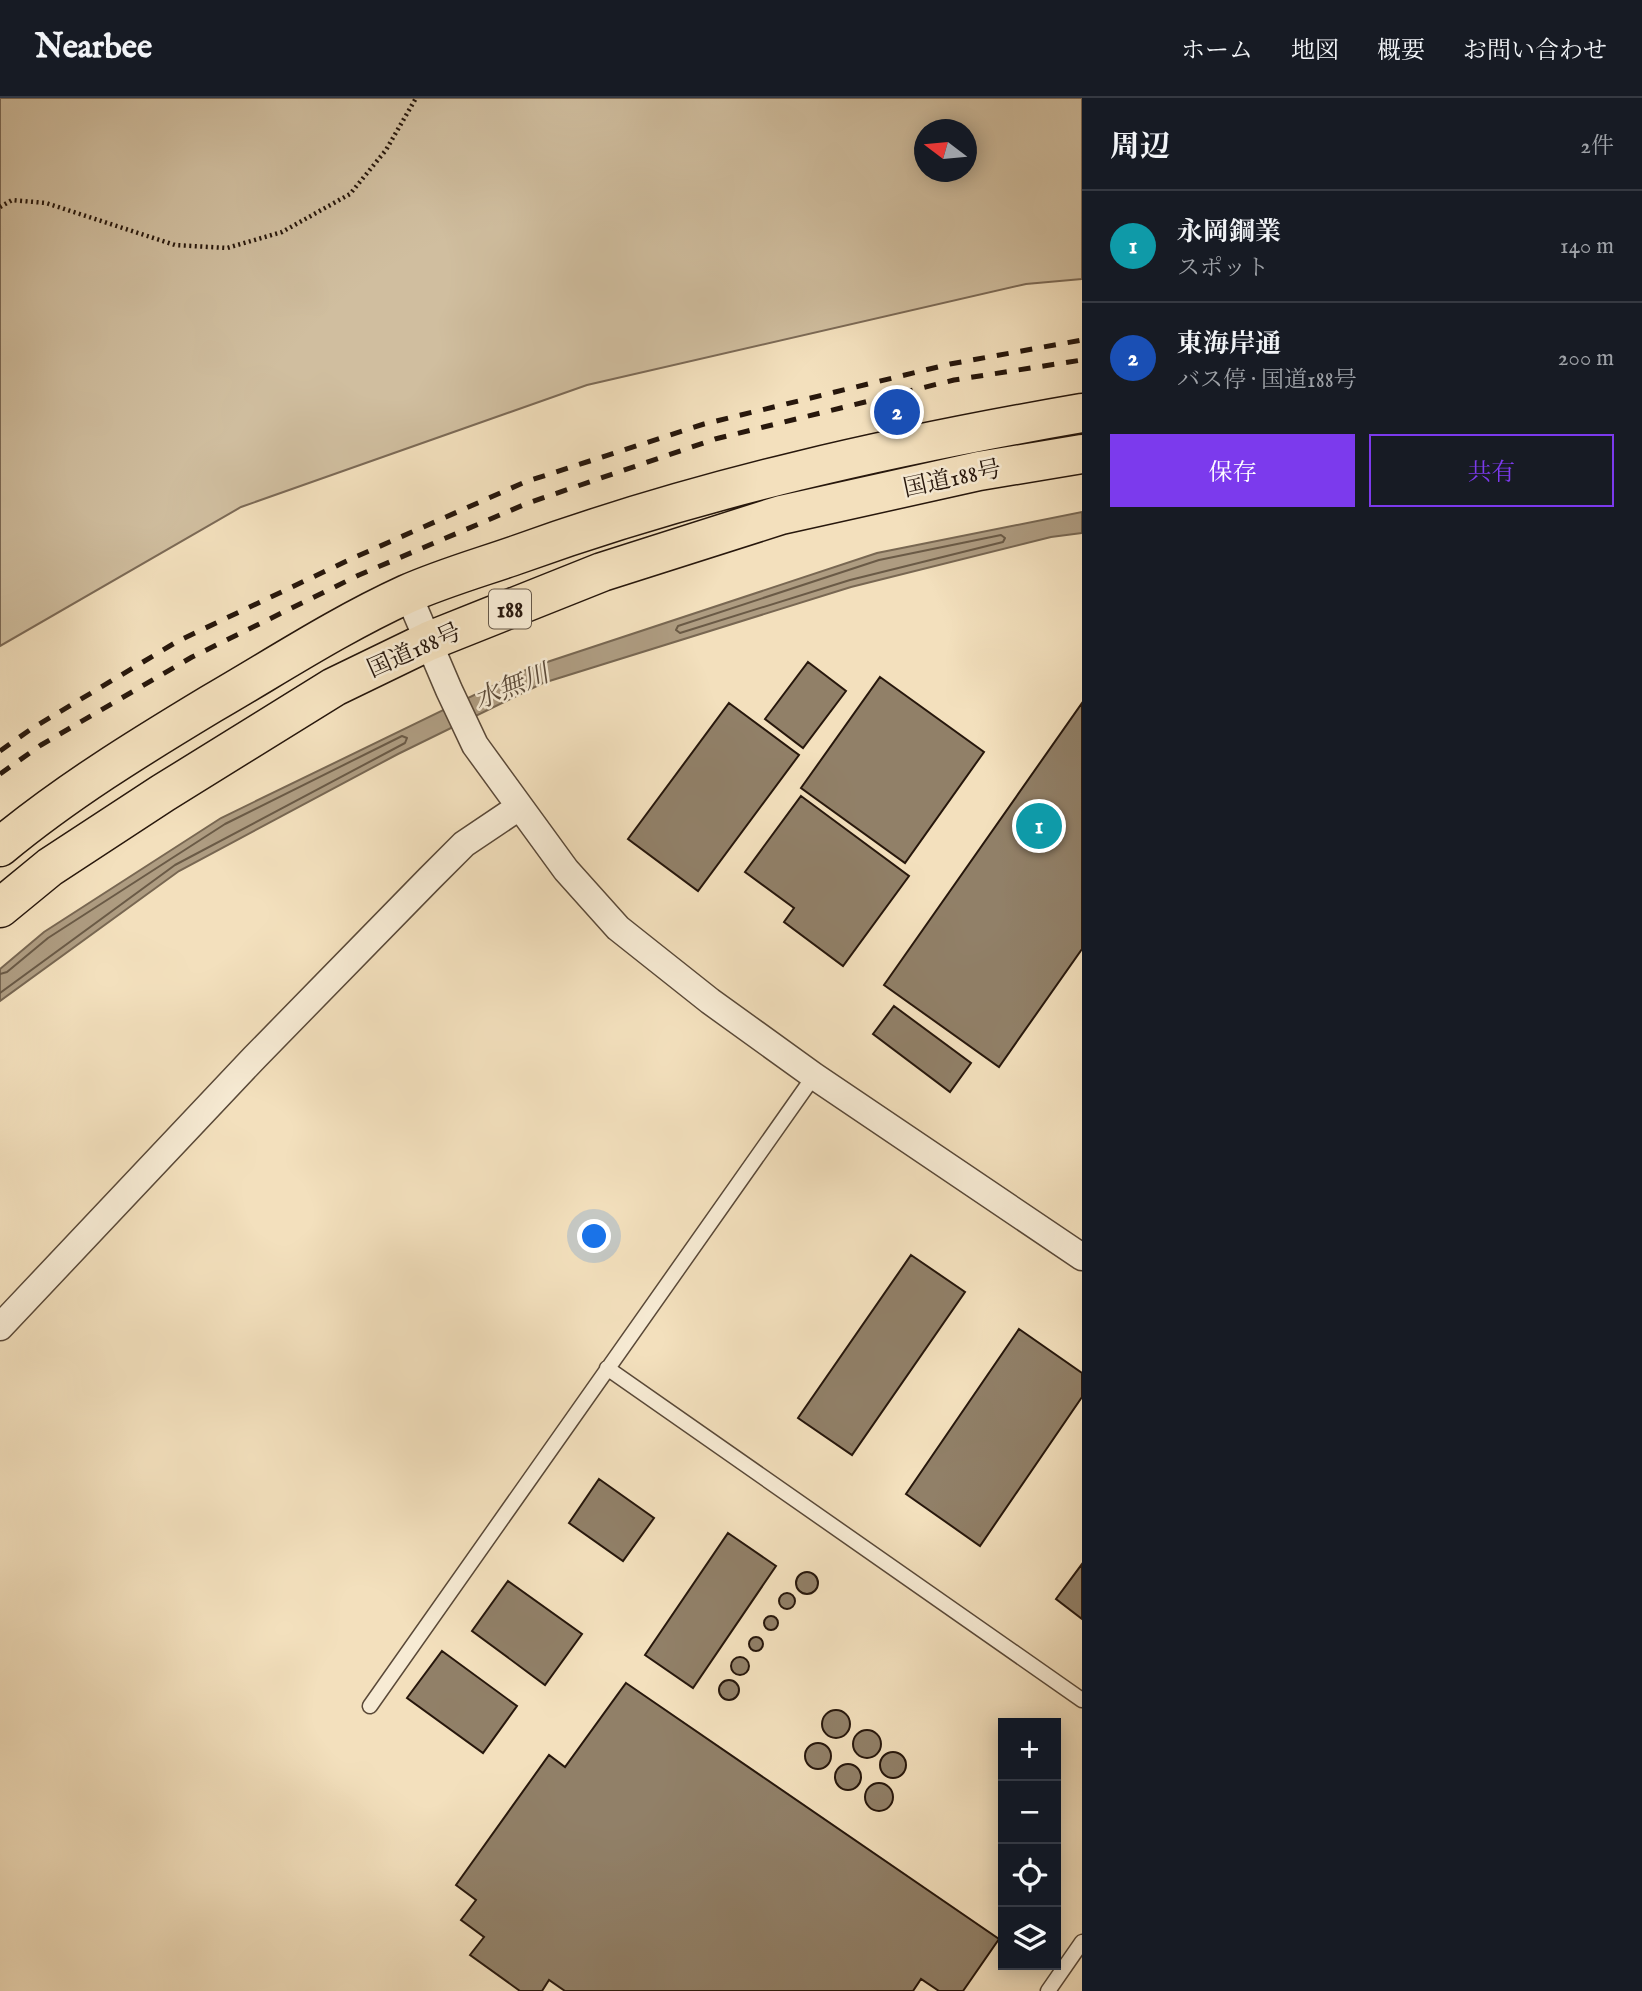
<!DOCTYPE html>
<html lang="ja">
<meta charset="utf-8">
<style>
body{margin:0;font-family:"IM FELL English","Noto Serif JP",serif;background:#20242c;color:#f1f3f6}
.controls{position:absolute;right:21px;bottom:21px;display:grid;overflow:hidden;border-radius:0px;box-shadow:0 4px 18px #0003}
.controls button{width:63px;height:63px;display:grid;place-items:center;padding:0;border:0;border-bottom:2px solid #363941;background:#171b24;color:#f1f3f6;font:35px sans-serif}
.compass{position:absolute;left:914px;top:21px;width:63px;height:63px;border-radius:50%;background:#171b24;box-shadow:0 4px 18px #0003;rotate:286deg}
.you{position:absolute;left:595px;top:1139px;width:24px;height:24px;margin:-18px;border:5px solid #fff;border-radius:50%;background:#1a73e8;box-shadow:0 0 0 10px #1a73e833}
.badge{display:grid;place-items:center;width:46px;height:46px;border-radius:50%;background:#7c3aed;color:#fff;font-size:23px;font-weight:700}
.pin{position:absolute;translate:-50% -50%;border:4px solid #fff;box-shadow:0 2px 7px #0006}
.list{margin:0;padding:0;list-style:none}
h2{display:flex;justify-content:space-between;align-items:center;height:91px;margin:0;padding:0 28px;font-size:30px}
h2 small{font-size:23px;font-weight:400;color:#9ea1a6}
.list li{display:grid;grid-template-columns:46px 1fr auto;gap:21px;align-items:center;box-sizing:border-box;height:112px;padding:0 28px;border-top:2px solid #363941}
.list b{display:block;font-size:26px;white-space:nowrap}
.list p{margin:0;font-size:23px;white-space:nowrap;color:#9ea1a6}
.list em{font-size:23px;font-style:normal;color:#9ea1a6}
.actions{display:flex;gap:14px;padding:21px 28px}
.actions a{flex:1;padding:16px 0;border:2px solid #7c3aed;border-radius:0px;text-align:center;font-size:24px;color:#7c3aed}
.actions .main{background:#7c3aed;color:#fff}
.icon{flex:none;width:38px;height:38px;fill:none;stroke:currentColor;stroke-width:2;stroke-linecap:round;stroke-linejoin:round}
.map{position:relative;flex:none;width:1082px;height:1893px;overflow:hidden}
header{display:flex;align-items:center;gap:42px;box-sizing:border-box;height:98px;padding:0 35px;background:#171b24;border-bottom:2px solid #363941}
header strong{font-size:33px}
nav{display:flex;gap:38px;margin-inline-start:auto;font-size:24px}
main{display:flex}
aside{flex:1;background:#171b24}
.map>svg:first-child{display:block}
.green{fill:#d0be9f;stroke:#7c6a56;stroke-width:2;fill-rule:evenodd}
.water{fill:#ae9c81;stroke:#786752;stroke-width:2}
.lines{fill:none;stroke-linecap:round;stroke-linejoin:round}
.shore{stroke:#6a5a46;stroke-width:2}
.building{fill:#918068;stroke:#27170c;stroke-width:2}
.lane-casing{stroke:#5a4938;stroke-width:17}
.street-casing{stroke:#5a4938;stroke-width:29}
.highway-casing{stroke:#27170c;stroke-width:41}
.path{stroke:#27170c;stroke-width:4.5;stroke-dasharray:2 3.5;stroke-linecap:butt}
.lane{stroke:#f7ebd4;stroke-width:14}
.street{stroke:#f7ebd4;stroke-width:26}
.highway{stroke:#f3e0bd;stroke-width:38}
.rail{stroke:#27170c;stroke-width:5;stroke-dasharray:12 12;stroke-linecap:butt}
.labels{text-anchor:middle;stroke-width:5;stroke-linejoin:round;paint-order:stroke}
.shield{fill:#f7ebd4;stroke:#655748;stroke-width:2}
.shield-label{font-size:23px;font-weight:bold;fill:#27170c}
.street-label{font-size:24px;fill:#27170c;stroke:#f7ebd4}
.water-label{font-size:26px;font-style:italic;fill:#5d4c3b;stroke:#f7ebd4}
</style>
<header>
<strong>Nearbee</strong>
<nav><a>ホーム</a><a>地図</a><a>概要</a><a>お問い合わせ</a></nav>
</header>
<main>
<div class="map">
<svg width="1082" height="1893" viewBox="0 0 1082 1893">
<rect width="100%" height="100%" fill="#f3e0bd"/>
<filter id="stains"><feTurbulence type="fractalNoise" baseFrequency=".00286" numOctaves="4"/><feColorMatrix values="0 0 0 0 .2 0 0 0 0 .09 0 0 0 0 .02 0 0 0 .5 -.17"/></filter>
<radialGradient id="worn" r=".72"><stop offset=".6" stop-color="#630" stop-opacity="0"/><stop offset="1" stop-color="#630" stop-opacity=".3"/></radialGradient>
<path class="green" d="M0,0H1082V181L1026,186L587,287L241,409L0,548ZM925,32H967V74H925Z"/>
<path class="water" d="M1082,414V435L1051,439L851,489L543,585L398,656L179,773L0,903V871L44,834L221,720L532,569L877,455Z"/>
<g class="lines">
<path class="shore" d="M1001,437L1005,440L1003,444L850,482L680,535L676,532L678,528L879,462Z
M0,876L7,874L48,840L225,726L402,638L407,640L405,645L175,767L0,895"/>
</g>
<path class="building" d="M808,564L846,593L803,650L765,621Z
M880,579L984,654L905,765L801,690Z
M729,605L799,657L698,793L628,741Z
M1082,605V851L999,969L884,887Z
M801,698L909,778L843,868L784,824L794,810L745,774Z
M894,908L971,965L950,994L873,936Z
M911,1157L965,1194L852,1357L798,1320Z
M1019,1231L1082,1275V1299L980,1448L906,1396Z
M599,1381L654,1420L623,1463L569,1425Z
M728,1435L776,1468L693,1590L645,1557Z
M1082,1466V1521L1056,1501Z
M796 1485a11 11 0 1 1 22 0a11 11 0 1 1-22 0Z
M508,1483L582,1536L545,1587L472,1533Z
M779 1503a8 8 0 1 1 16 0a8 8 0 1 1-16 0Z
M764 1525a7 7 0 1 1 14 0a7 7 0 1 1-14 0Z
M749 1546a7 7 0 1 1 14 0a7 7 0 1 1-14 0Z
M442,1553L517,1608L483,1655L407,1600Z
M731 1568a9 9 0 1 1 18 0a9 9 0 1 1-18 0Z
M719 1592a10 10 0 1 1 20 0a10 10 0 1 1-20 0Z
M626,1585L999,1841L963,1893H939L921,1881L913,1893H565L549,1882L542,1893H520L470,1857L484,1839L461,1822L476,1802L456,1787L549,1657L565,1669Z
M822 1626a14 14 0 1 1 28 0a14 14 0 1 1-28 0Z
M853 1646a14 14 0 1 1 28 0a14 14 0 1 1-28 0Z
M805 1658a13 13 0 1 1 26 0a13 13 0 1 1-26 0Z
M880 1667a13 13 0 1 1 26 0a13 13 0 1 1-26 0Z
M835 1679a13 13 0 1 1 26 0a13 13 0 1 1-26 0Z
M865 1699a14 14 0 1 1 28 0a14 14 0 1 1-28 0Z"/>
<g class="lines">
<g class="lane-casing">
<path id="lane" d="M607,1270L1082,1602
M370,1608L814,978
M1048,1893L1082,1844"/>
</g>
<g class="street-casing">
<path id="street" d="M408,496L449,592L475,647L566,772L618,830L710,903L814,978L1082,1159
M0,1229L254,960L429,781L464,746L519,709"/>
</g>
<g class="highway-casing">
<path id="highway" d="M0,749C65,695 138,650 211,606C275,569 339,527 407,496C443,480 482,469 519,456C702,390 891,348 1082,315
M0,810L50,769L163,695L334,589L429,543L602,474L781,417L979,373L1082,356"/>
</g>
<path class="path" d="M0,109L12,102L46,105L175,147L227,150L282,134L350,96L386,52L416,0"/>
<use href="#lane" class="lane"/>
<use href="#street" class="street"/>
<use href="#highway" class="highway"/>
<path class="rail" d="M0,653L31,631L178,543L351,461L525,384L704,326L950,266L1082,242
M0,676L41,647L192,559L359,477L528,405L715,341L954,282L1082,262"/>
</g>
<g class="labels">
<rect class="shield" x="489" y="491.5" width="42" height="39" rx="5"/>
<g class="shield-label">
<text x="510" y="519">188</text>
</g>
<g class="street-label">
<text transform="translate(952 380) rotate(-12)" y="8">国道188号</text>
<text transform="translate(414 552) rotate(-24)" y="8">国道188号</text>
</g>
<g class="water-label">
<text transform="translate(511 588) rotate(-22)" y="9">水無川</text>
</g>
</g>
<rect width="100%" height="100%" filter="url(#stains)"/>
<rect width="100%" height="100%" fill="url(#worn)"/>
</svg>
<div class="controls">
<button>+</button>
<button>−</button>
<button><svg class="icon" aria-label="locate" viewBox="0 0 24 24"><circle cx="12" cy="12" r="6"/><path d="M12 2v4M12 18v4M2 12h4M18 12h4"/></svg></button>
<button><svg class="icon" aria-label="layers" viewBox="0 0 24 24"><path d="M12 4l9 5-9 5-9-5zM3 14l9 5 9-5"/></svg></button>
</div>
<svg class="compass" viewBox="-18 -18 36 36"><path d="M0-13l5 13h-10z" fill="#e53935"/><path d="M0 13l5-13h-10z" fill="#9ea1a6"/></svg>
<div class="you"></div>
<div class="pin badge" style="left:1039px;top:728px;background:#0f9aa8">1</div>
<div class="pin badge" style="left:897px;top:314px;background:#1a4fb4">2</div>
</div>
<aside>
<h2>周辺<small>2件</small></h2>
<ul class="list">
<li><span class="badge" style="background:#0f9aa8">1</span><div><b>永岡鋼業</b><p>スポット</p></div><em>140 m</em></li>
<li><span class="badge" style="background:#1a4fb4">2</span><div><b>東海岸通</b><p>バス停 · 国道188号</p></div><em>200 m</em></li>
</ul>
<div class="actions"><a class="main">保存</a><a>共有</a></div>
</aside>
</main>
